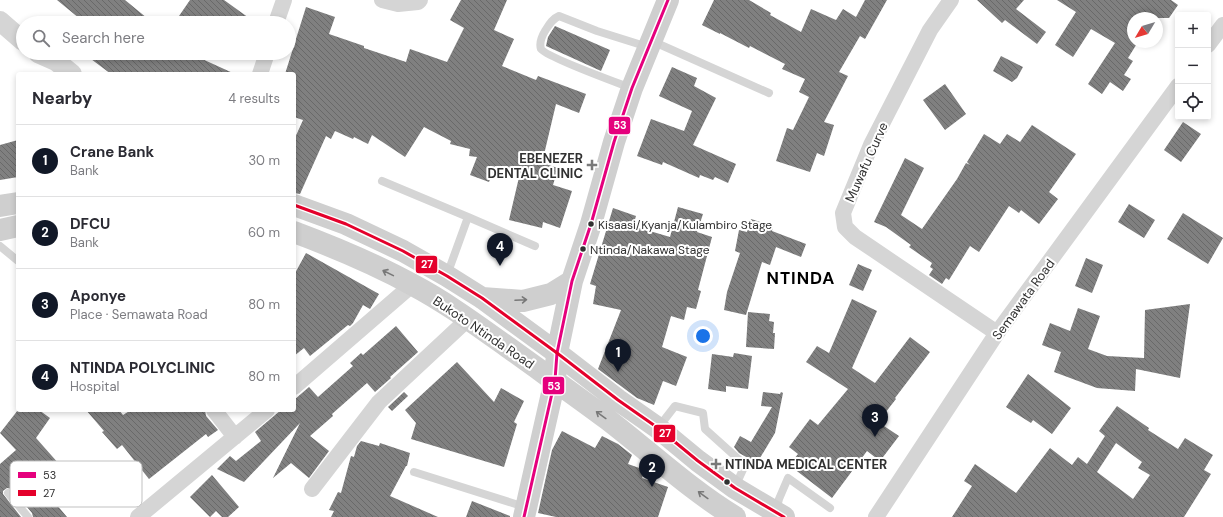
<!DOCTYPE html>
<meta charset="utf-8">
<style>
body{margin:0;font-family:"DM Sans",sans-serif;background:#f7f7f7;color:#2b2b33}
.controls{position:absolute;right:12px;top:12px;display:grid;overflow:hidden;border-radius:4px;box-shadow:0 2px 6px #0003}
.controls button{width:36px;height:36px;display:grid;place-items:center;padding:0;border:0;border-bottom:1px solid #e1e1e2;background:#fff;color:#2b2b33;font:20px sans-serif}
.compass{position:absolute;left:1127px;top:12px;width:36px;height:36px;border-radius:50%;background:#fff;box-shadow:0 2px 6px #0003;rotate:232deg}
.you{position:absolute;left:703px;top:336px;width:14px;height:14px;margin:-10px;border:3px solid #fff;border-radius:50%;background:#1a73e8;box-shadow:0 0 0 6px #1a73e833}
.badge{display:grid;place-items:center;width:26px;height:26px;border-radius:50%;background:#111827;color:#fff;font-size:13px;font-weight:700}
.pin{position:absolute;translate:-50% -33px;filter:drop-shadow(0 1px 2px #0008)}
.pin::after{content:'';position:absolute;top:21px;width:14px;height:12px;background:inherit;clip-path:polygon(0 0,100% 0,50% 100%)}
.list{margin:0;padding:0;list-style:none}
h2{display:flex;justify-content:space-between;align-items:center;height:52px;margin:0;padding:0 16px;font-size:17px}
h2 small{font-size:13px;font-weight:400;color:#7c7c81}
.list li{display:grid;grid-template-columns:26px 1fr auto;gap:12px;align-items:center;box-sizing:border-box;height:72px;padding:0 16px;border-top:1px solid #e1e1e2}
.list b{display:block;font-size:15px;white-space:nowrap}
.list p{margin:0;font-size:13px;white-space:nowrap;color:#7c7c81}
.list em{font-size:13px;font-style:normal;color:#7c7c81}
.icon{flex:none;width:22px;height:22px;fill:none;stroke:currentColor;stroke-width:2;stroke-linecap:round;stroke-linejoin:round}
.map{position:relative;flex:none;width:1223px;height:517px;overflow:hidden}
.search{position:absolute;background:#fff;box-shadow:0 2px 6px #0003;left:16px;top:16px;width:280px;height:44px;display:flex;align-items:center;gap:10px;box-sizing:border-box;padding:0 14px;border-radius:22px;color:#7c7c81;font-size:15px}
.panel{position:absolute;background:#fff;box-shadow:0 2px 6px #0003;left:16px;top:72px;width:280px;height:340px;border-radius:4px}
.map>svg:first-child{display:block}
.building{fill:url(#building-back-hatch);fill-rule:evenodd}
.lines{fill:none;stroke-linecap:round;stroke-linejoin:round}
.service{stroke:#d5d5d5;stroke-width:8}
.minor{stroke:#d5d5d5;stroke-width:16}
.tertiary{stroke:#d5d5d5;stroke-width:20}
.secondary{stroke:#cfcfcf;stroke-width:22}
.bus-1-casing{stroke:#fff;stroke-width:6}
.bus-2-casing{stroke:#fff;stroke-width:6}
.bus-1{stroke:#e5007d;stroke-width:3}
.bus-2{stroke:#e4002b;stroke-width:3}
.oneway{stroke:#787878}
.poi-dot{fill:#797979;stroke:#fff;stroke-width:1.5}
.bus-dot{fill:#313131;stroke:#fff;stroke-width:1.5}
.labels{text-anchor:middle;stroke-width:4;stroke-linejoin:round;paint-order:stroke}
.bus-label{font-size:12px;fill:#313131;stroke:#fff;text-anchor:start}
.poi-label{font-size:13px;font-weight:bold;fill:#313131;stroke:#fff;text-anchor:end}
.street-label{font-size:13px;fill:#313131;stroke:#fff}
.district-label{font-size:17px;font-weight:bold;letter-spacing:1px;fill:#000;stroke:#fff}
.key{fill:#fff;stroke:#c1c1c1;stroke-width:1}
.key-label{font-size:11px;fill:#313131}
.line-badge{stroke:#fff;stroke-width:1.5}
.badge-label{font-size:11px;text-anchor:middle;font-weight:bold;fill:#fff}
</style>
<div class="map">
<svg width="1223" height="517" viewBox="0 0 1223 517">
<defs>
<pattern id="building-back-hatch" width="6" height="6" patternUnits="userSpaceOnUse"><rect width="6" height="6" fill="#808080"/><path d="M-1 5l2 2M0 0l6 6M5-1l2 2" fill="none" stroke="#696969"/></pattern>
</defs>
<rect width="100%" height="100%" fill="#fff"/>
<path class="building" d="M57,0H125L153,23H85Z
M190,0H224L256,23H190L179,16Z
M461,0H507L494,30L514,39L502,66L536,80L538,76L586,94L579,113L556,104L542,163L558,168L553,185L572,191L560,228L543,222L542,228L509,220L520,173L495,166L489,182L470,175L477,157L469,156L470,149L450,144L451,141L424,127L405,157L372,135L368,144L354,137L353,139L335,131L331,139L326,136L300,194L294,193V140L303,120L294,117V74H285L306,7L335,17L329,34L364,46V48L406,62L410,49L447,62L464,28L450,20Z
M714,0H749L771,13L770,15L801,32L811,9L836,20L843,9L856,17L865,0H887L865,39L860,36L839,72L848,76L824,122L834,125L824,156L817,153L810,172L776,161L787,128L793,130L809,97L799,92L805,79L782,69L785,64L750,46L749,48L720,33V34L702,25Z
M977,0H1024L1016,9L1046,32L1037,44L1005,20L1002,23Z
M1057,0H1171L1178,5L1169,18H1133V42H1138L1128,58L1133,61L1124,75L1131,79L1123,91L1110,82L1102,94L1088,84L1115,43L1091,29L1073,57L1055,45L1076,12Z
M555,26L610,50L601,71L546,46L548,37Z
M83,53H203L200,58L235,74H111Z
M1001,56L1023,67L1017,78L1012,82L993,71Z
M672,67L697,78L694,86L716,98L693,145L736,164L728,183L715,177L713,180L700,175L699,178L663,162L662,165L637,156L651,119L684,131L692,111L659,96Z
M945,84L966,114L945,130L923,100Z
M1183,122L1201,134L1181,162L1164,150Z
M1032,125L1076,154L1049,192L1058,199L1039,224L1021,210L1019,213L1009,206L979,252L970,246L949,280L946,278L942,284L929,275L933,269L930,267L932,263L909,247L911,245L886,227L874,222L905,158L924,168L901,215L922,229L957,179L966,163L970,165L967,162L984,134L1000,144L1007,134L1020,142Z
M18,140V177L0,180V145Z
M1129,204L1155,220L1144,238L1118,222Z
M678,207L703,214L697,232L712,237L698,290L701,291L696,309L687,307L684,320L671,316L662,347L687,357L676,386L663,381L654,405L637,398L598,369L621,310L593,304L596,286L590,284L613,208L636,216L633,226L670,237Z
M1183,213L1223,238L1208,264L1167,239Z
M751,219L773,226L772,231L806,244L801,257L776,247L770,265L762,262L746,315L724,310L727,292L740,253L735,251L739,230L747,232Z
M306,253L379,294L370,309L363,305L353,323L350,326L348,325L310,356L304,348L294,356V275Z
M1086,258L1103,265L1092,293L1075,286Z
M858,264L872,270L863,291L849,285Z
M852,299L877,311L852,368L875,383L910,337L930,352L895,398L896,399L878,422L899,436L880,461L867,451L832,498L789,465L798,454L789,447L810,419L818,425L848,389L806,362L817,346L829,353Z
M1190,304L1180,378L1136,369L1135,391L1097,388L1054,372L1061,352L1042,345L1050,323L1070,331L1078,308L1100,316L1088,349L1107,356L1144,358L1145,310Z
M748,312L770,314L769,321L774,322L773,333H775L774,349L746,347Z
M396,326L418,352L390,377L391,378L375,392L367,383L332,414L333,416L310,436L329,451L309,478L291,463L273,478L300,423L244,482L217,469L230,456L236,461L261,441L255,432L281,410H294V400L309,387L318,397L353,366L350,363L361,353L363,355Z
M734,353L752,356L748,389L726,386V392L708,389L712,354L733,357Z
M457,362L494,402L501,388L524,401L514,422L517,424L504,467L411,439L416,423L405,410Z
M1028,374L1071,408L1052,434L1033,420L1031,423L1006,407Z
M404,392L408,396L392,411L388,407Z
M763,392L780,394L781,392L783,393L775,433L757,463L739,453L734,447L740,436L751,442L772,407L761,406Z
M1117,406L1149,428L1148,430L1178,449L1185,438L1213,455L1204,470L1211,474L1184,517H952L972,486L964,481L975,464L1016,493L1050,448L1072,465L1078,457L1087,464L1105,436L1099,431ZM1116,443L1142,462L1138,468L1150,475L1133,499L1097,472Z
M18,410H39L50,418L36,438L67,473L46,492L67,517H33L32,513L12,489L7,488L3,491V494L21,517H0V464L16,450L0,433Z
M86,410H119L123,415L131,410H205L206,416L218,430L208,437L206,434L149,479L122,445L117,449L102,432L104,431Z
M562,431L595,448L602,436L618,444L632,455L628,464L645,470L642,478L668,487L658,517H556L538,513L552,450Z
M361,441L379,446L380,443L410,453L407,466H406L390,496L438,517H331L334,511L329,510L338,492L341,493L351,456L354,457L357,446Z
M212,475L239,507L228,517H222L216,511L210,517L190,497Z
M472,501L510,516V517H466Z"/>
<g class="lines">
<path class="service" d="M652,41L769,93
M631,88C618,83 546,57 541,49C539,43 542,36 545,31C549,25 552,19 559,16L597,31L648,47
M382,181L468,217L447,275
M468,217L535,246
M0,246L18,261
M658,428L675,406L703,413L705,429L745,465L735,487
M414,472L525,507
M8,493L28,517
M776,511L779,499L788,478L830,508"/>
<path class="minor" d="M382,0L398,4L418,2L420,0
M951,0L930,30L871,145L843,213L845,227L855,237L997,333
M276,23L284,0
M1208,45L1223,25
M260,74L267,53
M294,387L412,285
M214,410L235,437
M312,489L379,402L468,319
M138,517L267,410
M876,517L997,333L1178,86"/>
<path class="tertiary" d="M0,21L23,41
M38,53L56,61L72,74"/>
<path class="secondary" d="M294,205L346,224L403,251L447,276L482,298L557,353L618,400L658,428L698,461L735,488L784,517
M0,206L18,203
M0,230L18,226
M294,232C334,247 375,264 413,285C447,303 478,326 509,348C542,372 575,395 607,419C650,452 689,489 735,517
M482,298L523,301L551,294L572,281
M524,517L555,380L557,353L572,281L591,224L614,142L632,88L668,0"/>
<g class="bus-1-casing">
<path id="bus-1" d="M524,517L555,380L557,353L572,281L591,224L614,142L632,88L668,0"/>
</g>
<g class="bus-2-casing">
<path id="bus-2" d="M294,205L346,224L403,251L447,276L482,298L557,353L618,400L658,428L698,461L735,488L784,517"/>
</g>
<use href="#bus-1" class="bus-1"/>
<use href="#bus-2" class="bus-2"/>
</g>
<defs><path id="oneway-shaft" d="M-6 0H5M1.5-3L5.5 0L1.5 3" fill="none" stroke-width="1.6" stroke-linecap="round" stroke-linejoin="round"/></defs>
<g class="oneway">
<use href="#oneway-shaft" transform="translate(388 273) rotate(-154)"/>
<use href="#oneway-shaft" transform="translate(521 300) rotate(-3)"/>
<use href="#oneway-shaft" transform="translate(601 415) rotate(-144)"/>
<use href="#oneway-shaft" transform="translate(703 495) rotate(-144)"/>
</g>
<g class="poi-dot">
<path d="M590 159h4v4h4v4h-4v4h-4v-4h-4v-4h4z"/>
<path d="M714 458h4v4h4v4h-4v4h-4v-4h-4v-4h4z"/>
</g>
<g class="bus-dot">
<circle cx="591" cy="224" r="3.5"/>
<circle cx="583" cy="249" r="3.5"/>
<circle cx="727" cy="482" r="3.5"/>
</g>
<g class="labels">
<g class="bus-label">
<text x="598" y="229">Kisaasi/Kyanja/Kulambiro Stage</text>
<text x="590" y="254">Ntinda/Nakawa Stage</text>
</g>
<g class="poi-label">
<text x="583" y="163">EBENEZER<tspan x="583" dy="15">DENTAL CLINIC</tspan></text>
<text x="725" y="469" text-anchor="start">NTINDA MEDICAL CENTER</text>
</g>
<g class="street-label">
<text transform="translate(866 162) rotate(-66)" y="5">Muwafu Curve</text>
<text transform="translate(1023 299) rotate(-54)" y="5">Semawata Road</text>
<text transform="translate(484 332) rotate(34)" y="5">Bukoto Ntinda Road</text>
</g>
<g class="district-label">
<text x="801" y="284">NTINDA</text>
</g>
</g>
<rect x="10" y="461" width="132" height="46" rx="6" class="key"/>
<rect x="18" y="472" width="18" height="6" fill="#e5007d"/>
<rect x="18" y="490" width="18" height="6" fill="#e4002b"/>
<g class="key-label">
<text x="43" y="479">53</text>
<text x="43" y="497">27</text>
</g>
<g class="line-badge">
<rect x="608" y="116" width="23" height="19" rx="4" fill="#e5007d"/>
<rect x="415" y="255" width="23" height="19" rx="4" fill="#e4002b"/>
<rect x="542" y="376" width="23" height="19" rx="4" fill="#e5007d"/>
<rect x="653" y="424" width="23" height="19" rx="4" fill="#e4002b"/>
</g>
<g class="badge-label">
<text x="620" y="129">53</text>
<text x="427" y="268">27</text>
<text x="554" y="390">53</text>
<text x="665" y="437">27</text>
</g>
</svg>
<div class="controls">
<button>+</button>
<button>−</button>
<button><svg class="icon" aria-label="locate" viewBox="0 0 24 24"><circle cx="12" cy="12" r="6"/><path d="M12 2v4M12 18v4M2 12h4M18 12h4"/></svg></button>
</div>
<svg class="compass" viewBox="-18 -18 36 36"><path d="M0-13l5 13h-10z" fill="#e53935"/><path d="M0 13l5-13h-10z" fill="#7c7c81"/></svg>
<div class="you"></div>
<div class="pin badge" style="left:618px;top:372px">1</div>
<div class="pin badge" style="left:652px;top:487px">2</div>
<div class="pin badge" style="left:875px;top:437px">3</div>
<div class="pin badge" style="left:500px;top:266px">4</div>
<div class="search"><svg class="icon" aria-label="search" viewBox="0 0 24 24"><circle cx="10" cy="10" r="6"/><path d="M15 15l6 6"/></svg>Search here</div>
<section class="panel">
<h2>Nearby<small>4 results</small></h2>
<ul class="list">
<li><span class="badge">1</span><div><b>Crane Bank</b><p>Bank</p></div><em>30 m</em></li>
<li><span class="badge">2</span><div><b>DFCU</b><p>Bank</p></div><em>60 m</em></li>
<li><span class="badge">3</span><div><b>Aponye</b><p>Place · Semawata Road</p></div><em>80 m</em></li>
<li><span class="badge">4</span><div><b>NTINDA POLYCLINIC</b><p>Hospital</p></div><em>80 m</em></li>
</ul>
</section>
</div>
